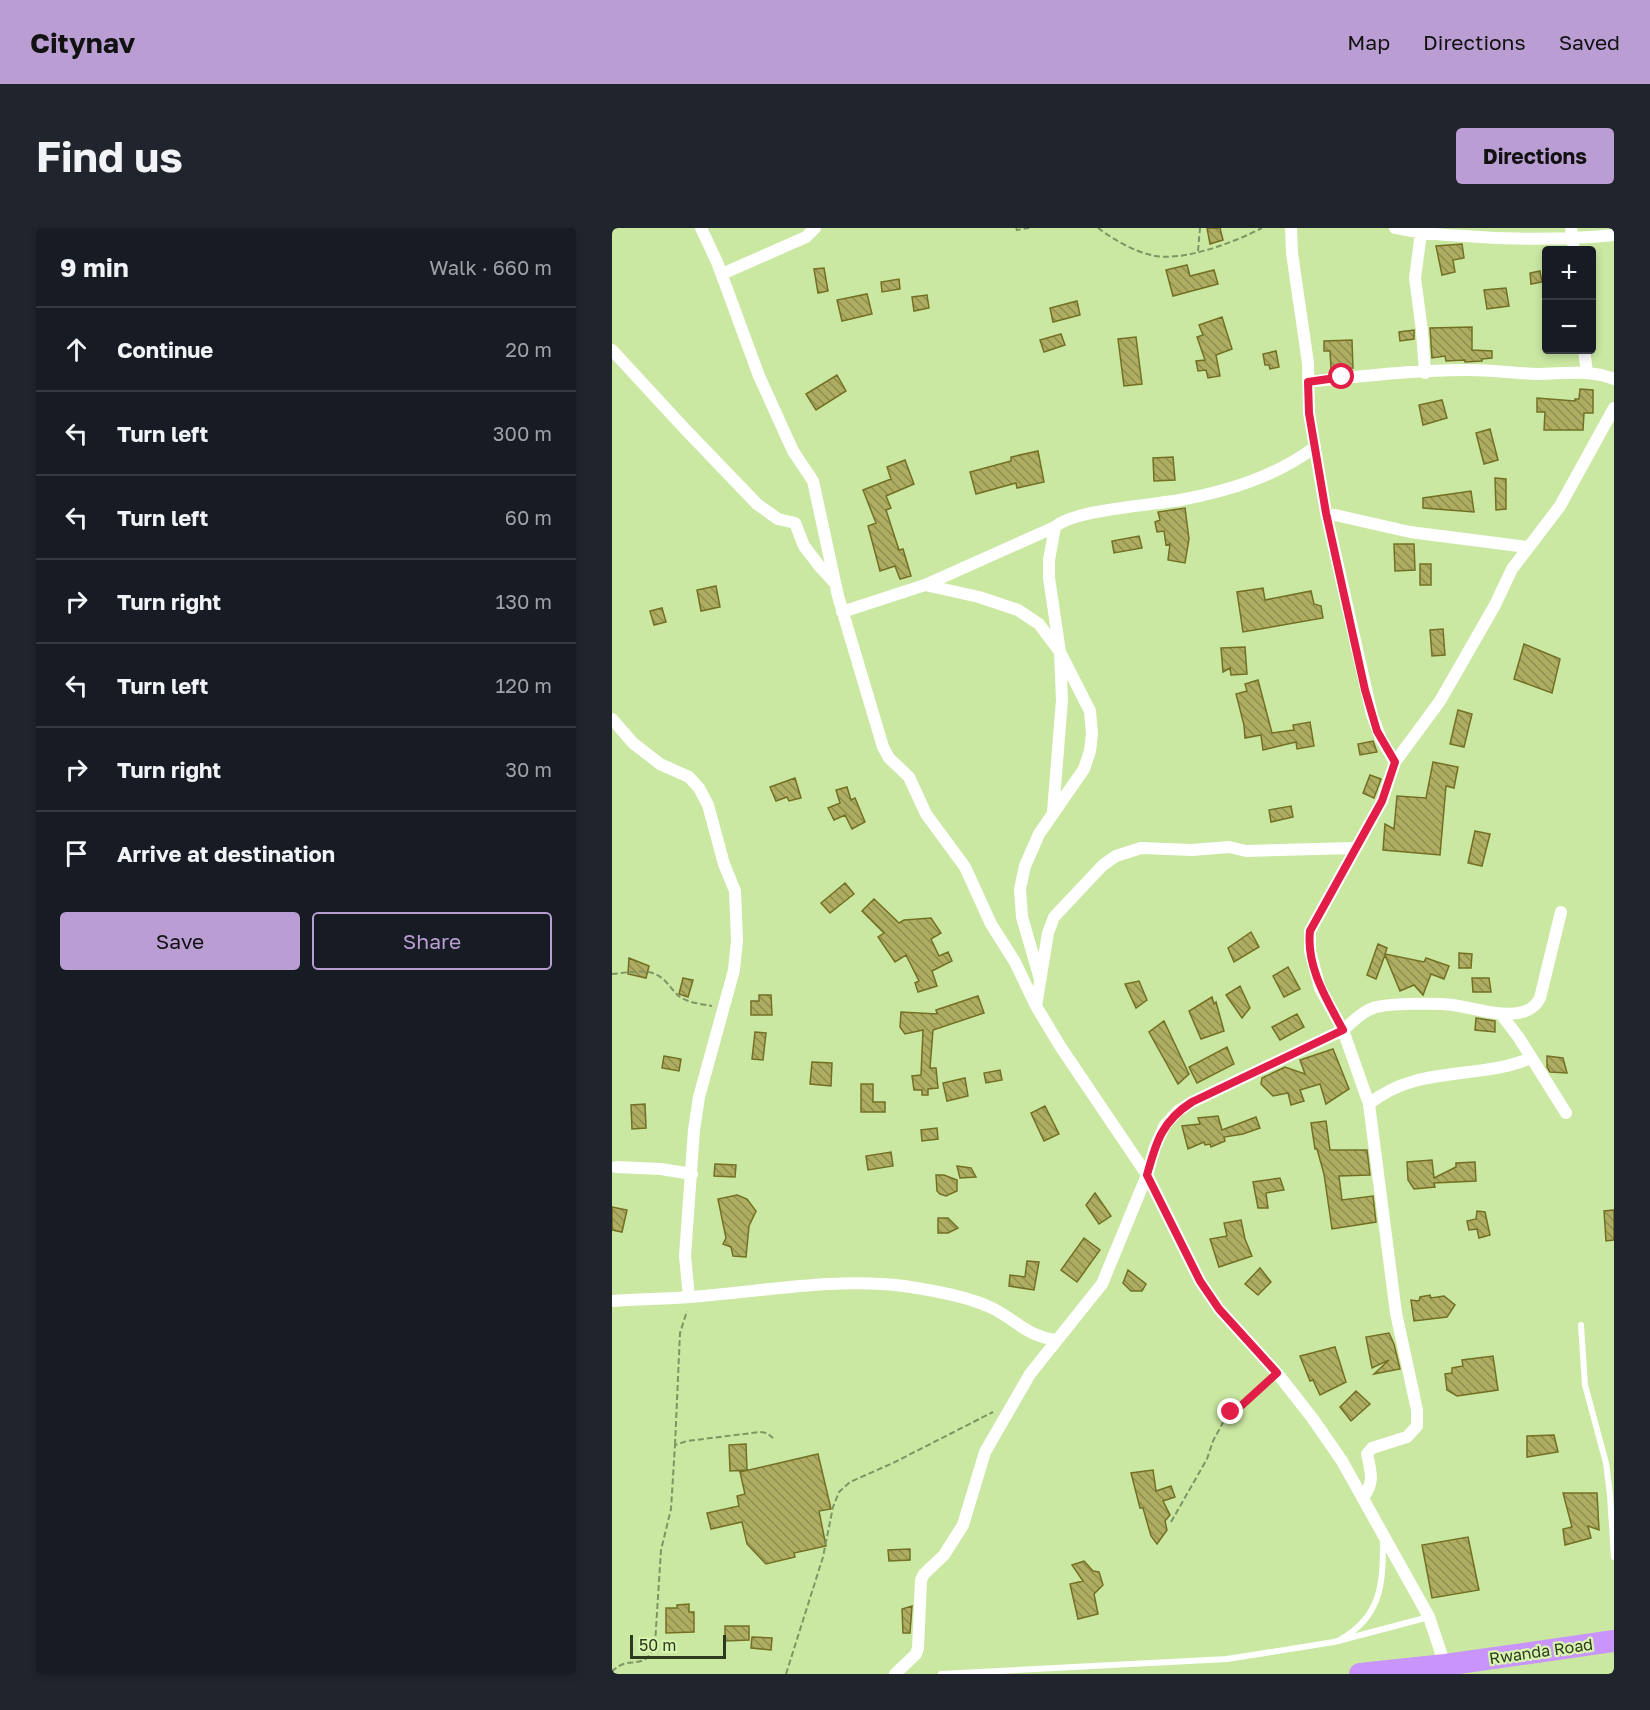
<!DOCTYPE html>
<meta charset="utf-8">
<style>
body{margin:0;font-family:"Golos Text",sans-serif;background:#20242c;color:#f1f3f6}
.controls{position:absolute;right:18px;top:18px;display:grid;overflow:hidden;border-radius:6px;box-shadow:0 3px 9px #0003}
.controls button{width:54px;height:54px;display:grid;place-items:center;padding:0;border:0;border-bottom:2px solid #363941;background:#171b24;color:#f1f3f6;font:30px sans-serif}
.scale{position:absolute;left:18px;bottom:15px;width:96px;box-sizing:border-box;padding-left:6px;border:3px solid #2e3a1e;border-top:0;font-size:16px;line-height:21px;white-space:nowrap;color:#2e3a1e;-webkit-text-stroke:4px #d7f5af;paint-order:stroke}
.stop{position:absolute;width:18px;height:18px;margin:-14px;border:4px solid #e11d48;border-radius:50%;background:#fff}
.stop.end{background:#e11d48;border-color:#fff;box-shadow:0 2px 6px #0008}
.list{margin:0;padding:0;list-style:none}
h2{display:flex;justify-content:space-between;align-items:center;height:78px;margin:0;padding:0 24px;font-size:26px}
h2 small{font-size:20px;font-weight:400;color:#9ea1a6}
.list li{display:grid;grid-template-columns:39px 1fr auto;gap:18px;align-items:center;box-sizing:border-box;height:84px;padding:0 24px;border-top:2px solid #363941}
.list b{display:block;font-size:22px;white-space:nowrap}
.list em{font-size:20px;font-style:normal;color:#9ea1a6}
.actions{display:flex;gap:12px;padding:18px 24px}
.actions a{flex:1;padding:14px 0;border:2px solid #ba9dd3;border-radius:6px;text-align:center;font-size:21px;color:#ba9dd3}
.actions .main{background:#ba9dd3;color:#111}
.icon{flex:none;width:33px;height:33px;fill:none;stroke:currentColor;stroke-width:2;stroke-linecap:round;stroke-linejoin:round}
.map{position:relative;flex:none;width:1002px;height:1446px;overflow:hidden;border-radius:6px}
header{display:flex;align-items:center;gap:36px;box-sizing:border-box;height:84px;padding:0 30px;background:#ba9dd3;color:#111}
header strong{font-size:28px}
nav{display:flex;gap:33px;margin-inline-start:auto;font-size:21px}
.intro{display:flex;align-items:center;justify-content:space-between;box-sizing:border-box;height:144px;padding:0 36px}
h1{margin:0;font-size:42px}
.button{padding:15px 27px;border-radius:6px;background:#ba9dd3;color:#111;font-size:21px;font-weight:700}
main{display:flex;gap:36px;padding:0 36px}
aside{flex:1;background:#171b24;border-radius:6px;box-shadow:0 3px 9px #0003}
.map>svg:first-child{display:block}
.building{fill:url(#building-back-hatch);stroke:#737024;stroke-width:1.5}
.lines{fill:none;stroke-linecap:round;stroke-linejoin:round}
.path{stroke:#7f9563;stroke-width:2;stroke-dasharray:6 3;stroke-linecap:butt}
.lane{stroke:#fff;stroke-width:6}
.street{stroke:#fff;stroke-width:12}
.highway{stroke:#c994fb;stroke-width:22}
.route{stroke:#e11d48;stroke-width:8}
.labels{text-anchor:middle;stroke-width:4.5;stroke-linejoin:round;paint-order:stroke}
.street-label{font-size:16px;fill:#2e3a1e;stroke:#d7f5af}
</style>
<header>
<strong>Citynav</strong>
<nav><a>Map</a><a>Directions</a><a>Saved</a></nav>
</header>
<div class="intro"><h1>Find us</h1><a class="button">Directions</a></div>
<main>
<aside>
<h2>9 min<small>Walk · 660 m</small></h2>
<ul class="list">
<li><svg class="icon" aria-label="ahead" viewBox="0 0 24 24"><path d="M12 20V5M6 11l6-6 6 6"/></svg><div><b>Continue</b></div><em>20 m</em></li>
<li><svg class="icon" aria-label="left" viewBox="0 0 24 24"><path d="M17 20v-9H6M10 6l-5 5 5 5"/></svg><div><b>Turn left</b></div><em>300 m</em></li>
<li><svg class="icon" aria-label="left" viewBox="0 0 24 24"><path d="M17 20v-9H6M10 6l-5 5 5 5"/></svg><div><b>Turn left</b></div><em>60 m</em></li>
<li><svg class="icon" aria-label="right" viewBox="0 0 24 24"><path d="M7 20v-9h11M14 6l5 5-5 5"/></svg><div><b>Turn right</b></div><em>130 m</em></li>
<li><svg class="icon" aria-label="left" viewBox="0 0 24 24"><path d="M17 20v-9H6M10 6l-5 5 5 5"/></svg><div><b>Turn left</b></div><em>120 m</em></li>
<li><svg class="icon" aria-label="right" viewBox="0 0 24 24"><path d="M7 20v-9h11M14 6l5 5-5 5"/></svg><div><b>Turn right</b></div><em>30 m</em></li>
<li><svg class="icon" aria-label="arrive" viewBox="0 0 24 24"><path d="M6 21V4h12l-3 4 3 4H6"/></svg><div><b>Arrive at destination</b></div></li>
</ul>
<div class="actions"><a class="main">Save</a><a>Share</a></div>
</aside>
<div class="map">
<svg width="1002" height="1446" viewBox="0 0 1002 1446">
<defs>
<pattern id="building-back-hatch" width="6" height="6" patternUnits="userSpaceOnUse" patternTransform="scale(1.5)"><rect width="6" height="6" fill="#afad62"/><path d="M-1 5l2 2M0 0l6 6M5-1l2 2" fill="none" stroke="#8f8e50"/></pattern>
</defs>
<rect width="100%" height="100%" fill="#cae8a2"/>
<path class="building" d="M595,0H608L611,12L598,16Z
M850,16L852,30L841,32L843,44L830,47L824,18Z
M575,37L578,48L602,42L606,56L561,68L554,42Z
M212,40L216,63L206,65L202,41Z
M928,43L930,54L919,56L918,45Z
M287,51L288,61L270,64L269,54Z
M894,60L897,78L875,81L872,62Z
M255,66L260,86L230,93L225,72Z
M315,67L317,80L302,83L300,69Z
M465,73L468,87L441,94L438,80Z
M610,89L620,121L604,127L608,148L596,150L594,142L586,143L584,133L593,132L585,109L591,107L587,97Z
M860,99V122L880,123V130L870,131V133L853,134V132L834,133L833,128L820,130L818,100Z
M802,102V111L788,113L787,104Z
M449,106L453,117L432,124L428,112Z
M524,109L530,156L512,158L506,111Z
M740,112L741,140L719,141L718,123H712V113Z
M664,123L667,139L658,141L657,137H653L651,126Z
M225,147L234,163L204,182L194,166Z
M968,161L981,162V185H972L971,202H932L933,184H925V170L963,173V171H967Z
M830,172L835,190L811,197L807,177Z
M878,201L886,232L872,236L864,205Z
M426,223L432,254L405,260L404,255L364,266L358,244L399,233V229Z
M561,229L563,252L542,253L541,230Z
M293,232L302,256L274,268L279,280L274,282L287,322L291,321L299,348L288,351L283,338L268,343L256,298L264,295L251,262L279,251L275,239Z
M883,250L894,251V281L884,282Z
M859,263L862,284L811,280V270Z
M573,280L577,311L573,335L556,332L558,316L554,317L552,303L545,304L543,294L548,292L546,284Z
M527,308L530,320L502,325L500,313Z
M782,316H802L803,342L783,343Z
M808,336H819V357H808Z
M104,358L108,379L89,383L85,362Z
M651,360L653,372L699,363L702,376L709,378L711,390L631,404L625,364Z
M50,380L54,394L42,397L38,383Z
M831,401L833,427L820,428L818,402Z
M912,416L948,431L940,465L902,451Z
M633,419L635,446L619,447L618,440L611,444L609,420Z
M646,452L660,505L682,502L681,497L698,494L702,518L685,521L684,514L651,522L649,507L633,510L632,497L624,466L635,463L633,456Z
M846,482L860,486L852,519L838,516Z
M761,513L765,524L748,527L746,516Z
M821,534L846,539L842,560L834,558L828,627L771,622L773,596L782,601L785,568L814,570Z
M758,547L769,551L762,570L751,565Z
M183,550L189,570L177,573L175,569L164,573L158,559Z
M235,559L239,572L243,570L253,594L240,601L233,587L222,592L216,580L228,575L224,562Z
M679,578L681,589L659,594L657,582Z
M863,603L878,606L870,638L856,635Z
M233,655L242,666L218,685L209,675Z
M262,671L287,695L292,692L319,690L329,705L319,711L327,728L336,724L340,733L320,743L325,758L306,764L303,755L307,753L294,727L283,734L266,709L272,705L250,683Z
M639,704L647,719L622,734L616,720Z
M766,716L775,720L773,726L812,734L814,730L837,738L832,751L819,746L811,767L802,757L788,763L773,727L764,751L755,747Z
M847,725L860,726L859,740H847Z
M17,730L37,738L34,750L16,746Z
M676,739L688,761L672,769L661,748Z
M71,750L81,752L76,769L67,766Z
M860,750H877L879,764H861Z
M527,753L535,772L524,780L513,756Z
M628,758L638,780L630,790L614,767Z
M147,767H159L160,787H139V773H147Z
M366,768L372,785L321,802L318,840H324L326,860L316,861V867H310V862H302L300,848L309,847L311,802L293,806L288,799L289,784L325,786L324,782Z
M600,769L602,776L604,774L612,803L589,811L577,783Z
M685,786L692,799L668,812L660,799Z
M864,790L883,793V804L863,802Z
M552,793L577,846L566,856L537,804Z
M143,804L154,805L151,832L140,831Z
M615,819L622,836L585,855L577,839Z
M721,821L737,861L714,876L708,856L688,862L692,873L679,877L676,865L661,868L649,856L650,850L673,839L693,846L688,832Z
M52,828L69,831L67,843L50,840Z
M935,828L951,830L955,845L938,844L935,839Z
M200,834L220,835L219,858L198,856Z
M388,842L390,852L374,855L372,845Z
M353,850L356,868L335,873L331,855Z
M249,856H261V874H273V884H249Z
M33,876L34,900L20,901L19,877Z
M433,878L447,906L432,913L419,885Z
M606,888L610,902L644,889L648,900L631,906L612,909L613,913L599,919L598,916L593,917L592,914L576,921L570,898L588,896L586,890Z
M714,893L718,922H755L758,947L727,948L730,972L761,968L764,994L720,1001L712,946L705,921H703L699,895Z
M325,900L326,911L310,913L309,902Z
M279,924L281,938L256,942L254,928Z
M820,932L822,950L844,939V935L863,934L864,953L822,955L823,959L802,961L796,952L795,934Z
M103,936L124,937L123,949L102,948Z
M345,938L359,940L364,949L348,950Z
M324,947H332L345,952V963L334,968L328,966L325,963Z
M668,950L672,962L654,965L656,980H646L641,954Z
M483,965L499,988L487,996L474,977Z
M125,967L135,971L144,983L137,998L134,1029L121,1028L119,1019L111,1016L114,1010L106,971Z
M0,979L15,982L10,1004L0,1002Z
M1002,982V1012L994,1013L992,983Z
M865,983L873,984L878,1007L867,1010L865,1001L857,1002L855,993L864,991Z
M326,990H336L346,1000L336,1005H326Z
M629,992L633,1011L640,1028L607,1039L598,1011L615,1008L612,995Z
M472,1010L488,1022L465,1054L449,1042Z
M415,1033L427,1034L422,1062L397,1058L398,1047L413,1049Z
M648,1040L659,1054L646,1067L633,1056Z
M516,1042L534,1056L530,1063H519L511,1055Z
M818,1067L819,1070L832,1068L843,1077L835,1089L802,1093L799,1072L807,1073L808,1069Z
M777,1105L782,1116L788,1141L762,1146L777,1132L760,1140L754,1109Z
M723,1119L734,1154L708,1167L701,1152L698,1153L688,1128Z
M881,1128L886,1162L845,1168L835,1162L833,1146L840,1145V1140L851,1138L850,1132Z
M744,1163L758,1176L739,1193L728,1179Z
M942,1207L946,1224L915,1229V1208Z
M134,1216L135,1242L118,1243L117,1217Z
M206,1226L219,1281L207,1283L214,1318L182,1325L183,1329L154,1336L135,1316L130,1294L99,1301L95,1285L127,1278L125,1268L133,1266L128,1244Z
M541,1242L544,1263L559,1258L563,1269L551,1273L558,1287L553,1293L555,1302L545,1316L539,1308L531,1280H528L519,1245Z
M951,1265H985L987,1302L976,1298L979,1310L953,1317L951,1301L960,1299Z
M856,1309L867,1362L820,1370L810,1317Z
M298,1321V1332L277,1333L276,1322Z
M472,1333L481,1343L487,1344L491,1357L482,1366L486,1386L466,1391L458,1356L471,1353L460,1337Z
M77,1376V1384H82V1404L54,1405V1380H65V1377Z
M300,1378L298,1405H291L290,1381Z
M113,1398H137V1412L113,1413Z
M140,1409L160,1410L159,1422L139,1420Z"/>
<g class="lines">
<path class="path" d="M404,0L405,2L417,0
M486,0C501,11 521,23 539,27C569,35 623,14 650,0
M586,23L588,0
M0,746C13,745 31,741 43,746C55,751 59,762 68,769C77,775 90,776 100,778
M63,1217L68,1105L75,1083
M559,1294L595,1231L601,1213L614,1189L631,1177L656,1153
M0,1444C16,1425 33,1446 43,1416L49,1322L59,1281L63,1217L75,1213L148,1204L155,1205L161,1210
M174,1446L211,1329L221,1279L227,1264L238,1254L281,1235L381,1184"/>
<path class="lane" d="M969,1097L973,1157L994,1235L998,1267L1002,1329
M729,1411C770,1388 771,1355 771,1311
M329,1446L615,1431L722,1414L817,1389"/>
<path class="street" d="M89,0L105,34L147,148L181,223L201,253L226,368L271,519L277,530L297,549L314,586L353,639L379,696L403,734L424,778L448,818L535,947L588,1053L607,1081L665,1145L701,1191L730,1233L817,1389L834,1440
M679,0L680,25L696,135L697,185L714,285L760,487L769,511L783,534
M783,0C806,5 829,7 852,8C903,12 952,12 1002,7
M959,0L962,22
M809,5L803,50L810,103L813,145
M110,46L194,9L203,0
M0,122L72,200L145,276L166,291L183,295L192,318L209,340L221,353
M972,122L975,144
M696,154C749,148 803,142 856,142C879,142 902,145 925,146C952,146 977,141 1002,151
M714,285L798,304L915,319
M313,357L443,299
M230,384L313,357L367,369L406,382L427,396L448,424L478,483L480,506L478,523L472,541L427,606L413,638L408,661L410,689L428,751
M0,491L21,515L48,536L77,549L87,560L96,577L112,636L123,663L125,712L122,742L87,869L82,902L73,1028L77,1069
M441,584L450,472L448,424L437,350V332L443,299C461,282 540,277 568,272C616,263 663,249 703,219
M424,778L436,705L442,689L491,637L504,628L529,620L580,622L617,619L634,623L742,620
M889,786L907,810L954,885
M757,876C806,836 865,853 919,830
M4,939L49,941L80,946
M0,1073C26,1071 52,1071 78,1069C149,1064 221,1049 292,1058C319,1062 356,1068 380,1080C406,1093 414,1108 445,1112
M751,1270C763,1253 759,1245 755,1226L760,1220L795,1209L805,1198V1182L784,1085L757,876L731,802L708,760L698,723V703L770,573L783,534L828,473L883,377L900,341L948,278L1002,180
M283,1446L304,1426L306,1420L309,1352L312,1346L332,1327L351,1297L373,1224L418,1146L490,1056L535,947L543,919L553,897L566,883L580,874L731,802C741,794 749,784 761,780C775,775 825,775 841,777C864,780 914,799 928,770L949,684"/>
<path class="highway" d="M748,1446L833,1437L1002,1413"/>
</g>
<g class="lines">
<path class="route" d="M619,1184L630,1177L665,1145L607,1081L588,1053L535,947C544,914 550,893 580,874L731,802C715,772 694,739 698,703L770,573L783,534L765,503L753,462L714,285L697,185L696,154L730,149"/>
</g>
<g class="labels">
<g class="street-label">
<text transform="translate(929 1423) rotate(-8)" y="6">Rwanda Road</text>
</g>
</g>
</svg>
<div class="controls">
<button>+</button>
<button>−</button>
</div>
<div class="scale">50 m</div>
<div class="stop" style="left:730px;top:149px"></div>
<div class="stop end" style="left:619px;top:1184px"></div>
</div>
</main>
